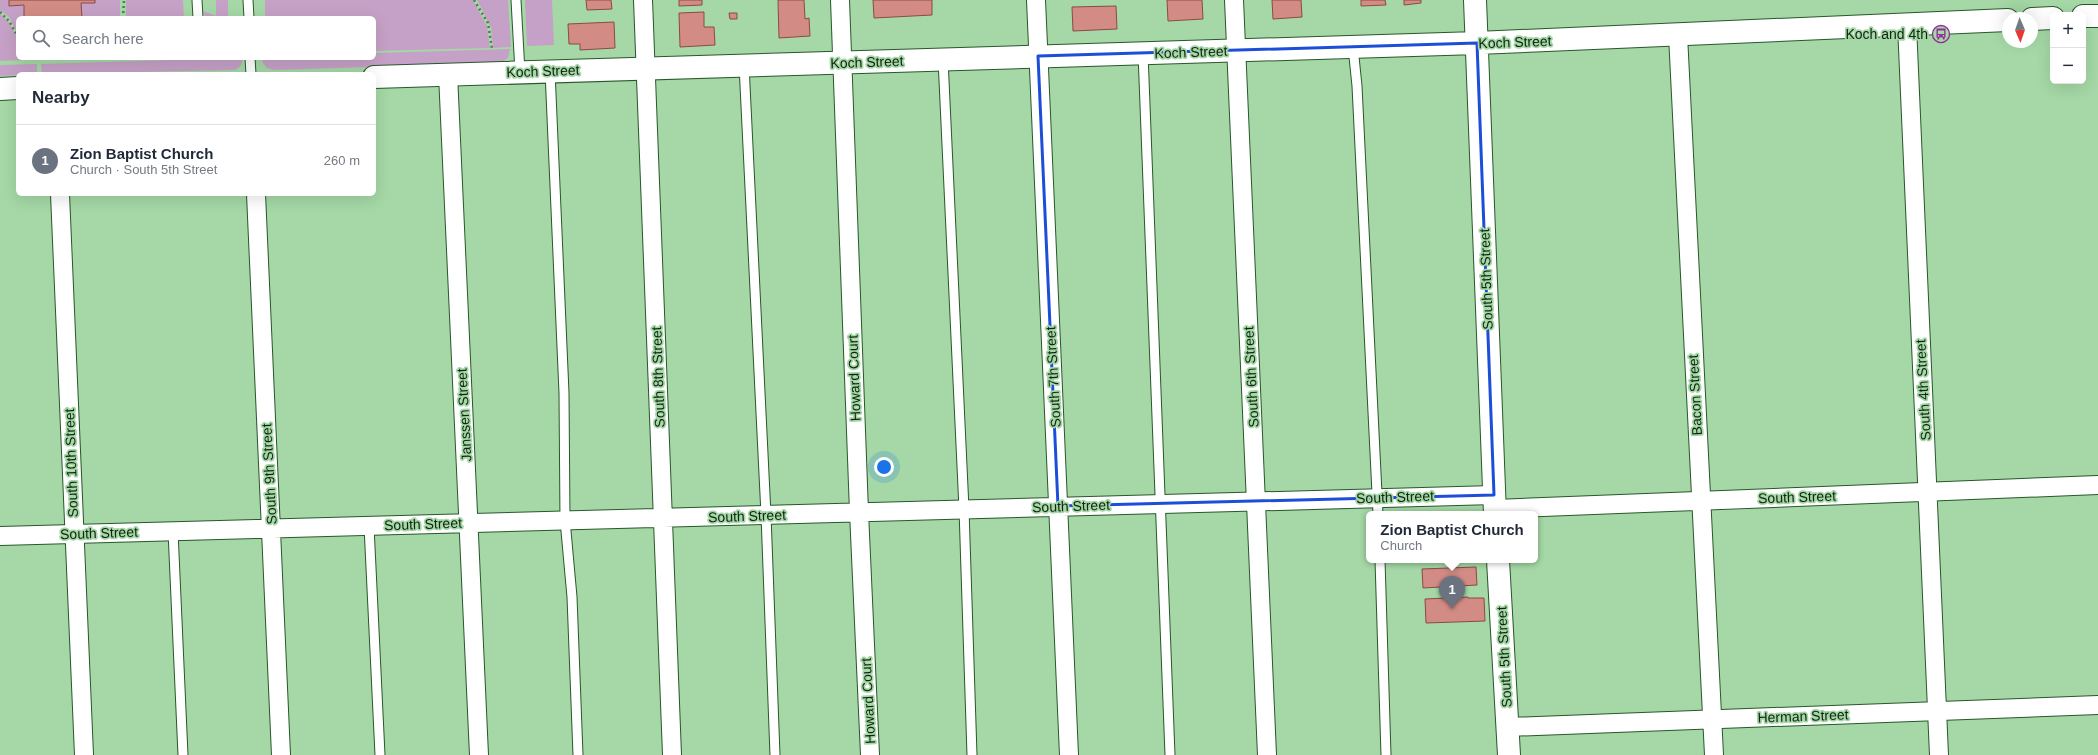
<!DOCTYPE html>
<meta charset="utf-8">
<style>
body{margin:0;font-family:Arial,sans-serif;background:#f6f6f7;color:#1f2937}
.controls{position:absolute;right:12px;top:12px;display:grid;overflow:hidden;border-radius:6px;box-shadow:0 4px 16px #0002}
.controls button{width:36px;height:36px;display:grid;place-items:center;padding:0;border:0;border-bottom:1px solid #e0e1e3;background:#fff;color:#1f2937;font:20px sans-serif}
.compass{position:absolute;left:2002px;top:12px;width:36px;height:36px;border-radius:50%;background:#fff;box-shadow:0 4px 16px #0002;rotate:178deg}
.you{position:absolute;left:884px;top:467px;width:14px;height:14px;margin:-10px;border:3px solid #fff;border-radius:50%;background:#1a73e8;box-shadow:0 0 0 6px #1a73e833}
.badge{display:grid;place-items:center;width:26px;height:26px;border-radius:50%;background:#902f97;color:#fff;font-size:13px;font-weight:700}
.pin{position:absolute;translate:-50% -33px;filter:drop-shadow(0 1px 2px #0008)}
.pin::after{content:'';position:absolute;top:21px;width:14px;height:12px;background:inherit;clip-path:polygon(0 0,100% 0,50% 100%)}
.popup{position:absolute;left:1366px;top:511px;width:172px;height:52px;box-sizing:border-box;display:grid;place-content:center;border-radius:6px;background:#fff;filter:drop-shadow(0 1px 3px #0005);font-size:13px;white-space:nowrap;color:#747a83}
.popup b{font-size:15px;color:#1f2937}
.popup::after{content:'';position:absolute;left:50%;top:100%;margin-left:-8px;border:8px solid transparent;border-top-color:#fff}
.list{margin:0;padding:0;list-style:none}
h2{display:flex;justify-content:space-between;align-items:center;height:52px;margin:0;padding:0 16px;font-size:17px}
h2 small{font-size:13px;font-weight:400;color:#747a83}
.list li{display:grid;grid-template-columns:26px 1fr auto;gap:12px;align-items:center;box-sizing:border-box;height:72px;padding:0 16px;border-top:1px solid #e0e1e3}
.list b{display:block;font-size:15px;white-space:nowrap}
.list p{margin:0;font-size:13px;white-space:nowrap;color:#747a83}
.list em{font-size:13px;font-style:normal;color:#747a83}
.icon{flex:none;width:22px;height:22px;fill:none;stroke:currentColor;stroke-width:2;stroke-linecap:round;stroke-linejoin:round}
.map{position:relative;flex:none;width:2098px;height:755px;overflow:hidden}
.search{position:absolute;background:#fff;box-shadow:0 4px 16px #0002;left:16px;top:16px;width:360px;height:44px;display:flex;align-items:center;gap:10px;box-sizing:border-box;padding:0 14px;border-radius:6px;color:#747a83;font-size:15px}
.panel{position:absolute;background:#fff;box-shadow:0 4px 16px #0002;left:16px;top:72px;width:360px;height:124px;border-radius:6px}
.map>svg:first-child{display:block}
.green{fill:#c6a1c7}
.building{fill:#d28c85;stroke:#8a4a45}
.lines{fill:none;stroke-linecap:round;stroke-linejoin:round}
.service-casing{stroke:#28572b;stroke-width:11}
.minor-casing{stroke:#28572b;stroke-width:20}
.tertiary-casing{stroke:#28572b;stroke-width:24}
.path{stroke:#567857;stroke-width:2.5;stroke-dasharray:2 3;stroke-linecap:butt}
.service{stroke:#fff;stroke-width:9}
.minor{stroke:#fff;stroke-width:18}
.tertiary{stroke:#fff;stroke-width:22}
.marked{fill:none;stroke:#1d4ed8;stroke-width:3;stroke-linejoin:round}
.labels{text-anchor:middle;stroke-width:3.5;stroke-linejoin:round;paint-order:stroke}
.poi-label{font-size:14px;fill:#112512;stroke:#a5d8a6;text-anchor:end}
.street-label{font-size:14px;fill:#112512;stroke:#a5d8a6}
</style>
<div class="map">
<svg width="2098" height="755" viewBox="0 0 2098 755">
<rect width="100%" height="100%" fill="#a5d8a6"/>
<path class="green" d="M0,0H9V6L24,5V18H18V35L9,17L0,10Z
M95,0H120V18H82L81,3H95Z
M126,0H183L184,18H126Z
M216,0H228V18H206L203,11L216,16Z
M265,0H473L487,26L490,48L374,51V18H265Z
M477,0H508L511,47L493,48L491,27Z
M525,0H552L554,45L527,46Z
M0,13L8,21L18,39V58L46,59L0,61Z
M510,49L508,58L501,63L274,70L267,68L263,63L262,58H374V53Z
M236,58H242C243,64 240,67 235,70L42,74L41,64Z
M37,64V74L0,76V65Z"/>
<path class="building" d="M9,0H95V3H81L82,18H24V5L9,6Z
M586,0H611L612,9L587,10Z
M679,0H702V5L679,6Z
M778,0H804L805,19L809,18L810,36L779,38Z
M873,0H932V15L874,18Z
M1167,0H1202L1203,19L1168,21Z
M1272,0H1301L1302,17L1273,19Z
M1361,0H1385L1386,5L1361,6Z
M1404,0H1421V3L1404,5Z
M1116,6L1117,29L1073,31L1072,7Z
M704,12V27H714L715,45L680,47L679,13Z
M729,13H737V19H730Z
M614,22L615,48L580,50V44H569L568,24Z
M1476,567L1477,585L1423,588L1422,569Z
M1468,597V598H1484L1485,621L1426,623L1425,599Z"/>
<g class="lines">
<g class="service-casing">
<path id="service" d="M197,0L198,18
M248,0L249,18
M516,0L520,72
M1353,47L1357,86L1378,514
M1143,53L1170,755
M250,58L251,74
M943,59L964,509L972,755
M744,65L766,515L775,755
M550,71L564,393L565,520L572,597L578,755
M369,526L380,755
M173,531L183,755
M1380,560L1386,755"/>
</g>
<g class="minor-casing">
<path id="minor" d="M643,0L672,755
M840,0L859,512L870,755
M1036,0L1069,755
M1234,0L1267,755
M1907,25L1939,755
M1678,35L1714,755
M448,74L479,755
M60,194L84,755
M256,194L281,755
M1495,509L2098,485
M0,536L1494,495
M1508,727L2098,705"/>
</g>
<g class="tertiary-casing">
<path id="tertiary" d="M1475,0L1495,514
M2083,16H2098
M2032,19L2053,18
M374,77L1477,43L2008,20
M0,89L18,88
M1498,560L1509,755"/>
</g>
<path class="path" d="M474,0L488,23L492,49
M0,12L9,21L18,37
M123,18L124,0
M54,58V62"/>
<use href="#service" class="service"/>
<use href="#minor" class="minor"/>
<use href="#tertiary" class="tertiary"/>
</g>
<path class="marked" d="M1477,43L1494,495L1058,506L1038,56Z"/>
<defs>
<g id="bus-ring" transform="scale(0.9)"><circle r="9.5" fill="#a5d8a6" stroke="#902f97" stroke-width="1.5"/><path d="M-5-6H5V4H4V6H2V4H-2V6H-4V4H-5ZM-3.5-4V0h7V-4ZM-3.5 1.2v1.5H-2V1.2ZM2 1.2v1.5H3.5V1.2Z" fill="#902f97"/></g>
</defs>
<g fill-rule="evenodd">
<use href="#bus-ring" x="1941" y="34"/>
</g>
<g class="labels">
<g class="poi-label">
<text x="1928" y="39">Koch and 4th</text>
</g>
<g class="street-label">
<text transform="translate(1515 42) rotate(-2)" y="5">Koch Street</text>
<text transform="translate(1191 52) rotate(-2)" y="5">Koch Street</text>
<text transform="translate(867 62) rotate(-2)" y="5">Koch Street</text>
<text transform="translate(543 71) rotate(-2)" y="5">Koch Street</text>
<text transform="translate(1486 279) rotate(-92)" y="5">South 5th Street</text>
<text transform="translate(658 377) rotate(-92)" y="5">South 8th Street</text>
<text transform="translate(1053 377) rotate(-93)" y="5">South 7th Street</text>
<text transform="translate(1251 377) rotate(-93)" y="5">South 6th Street</text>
<text transform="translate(854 378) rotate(-92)" y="5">Howard Court</text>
<text transform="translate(1923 390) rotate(-93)" y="5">South 4th Street</text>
<text transform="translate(1695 395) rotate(-93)" y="5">Bacon Street</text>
<text transform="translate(464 415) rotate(-93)" y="5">Janssen Street</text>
<text transform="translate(71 463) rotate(-92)" y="5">South 10th Street</text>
<text transform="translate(269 474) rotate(-93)" y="5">South 9th Street</text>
<text transform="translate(1395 497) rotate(-2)" y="5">South Street</text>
<text transform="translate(1797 497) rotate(-2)" y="5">South Street</text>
<text transform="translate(1071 506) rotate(-2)" y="5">South Street</text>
<text transform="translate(747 516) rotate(-2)" y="5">South Street</text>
<text transform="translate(423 524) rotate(-2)" y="5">South Street</text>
<text transform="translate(99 533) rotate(-2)" y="5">South Street</text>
<text transform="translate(1504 657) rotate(-93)" y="5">South 5th Street</text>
<text transform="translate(868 701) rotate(-93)" y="5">Howard Court</text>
<text transform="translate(1803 716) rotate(-2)" y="5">Herman Street</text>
</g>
</g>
</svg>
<div class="controls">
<button>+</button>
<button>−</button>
</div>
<svg class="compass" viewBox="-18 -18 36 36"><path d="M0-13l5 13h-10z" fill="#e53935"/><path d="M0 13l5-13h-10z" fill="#747a83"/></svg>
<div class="you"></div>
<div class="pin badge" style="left:1452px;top:609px;background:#6b7280">1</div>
<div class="popup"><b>Zion Baptist Church</b>Church</div>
<div class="search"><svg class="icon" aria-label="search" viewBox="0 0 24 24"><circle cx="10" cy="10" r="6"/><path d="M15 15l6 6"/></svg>Search here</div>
<section class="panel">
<h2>Nearby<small></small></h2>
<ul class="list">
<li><span class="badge" style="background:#6b7280">1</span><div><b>Zion Baptist Church</b><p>Church · South 5th Street</p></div><em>260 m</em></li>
</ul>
</section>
</div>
